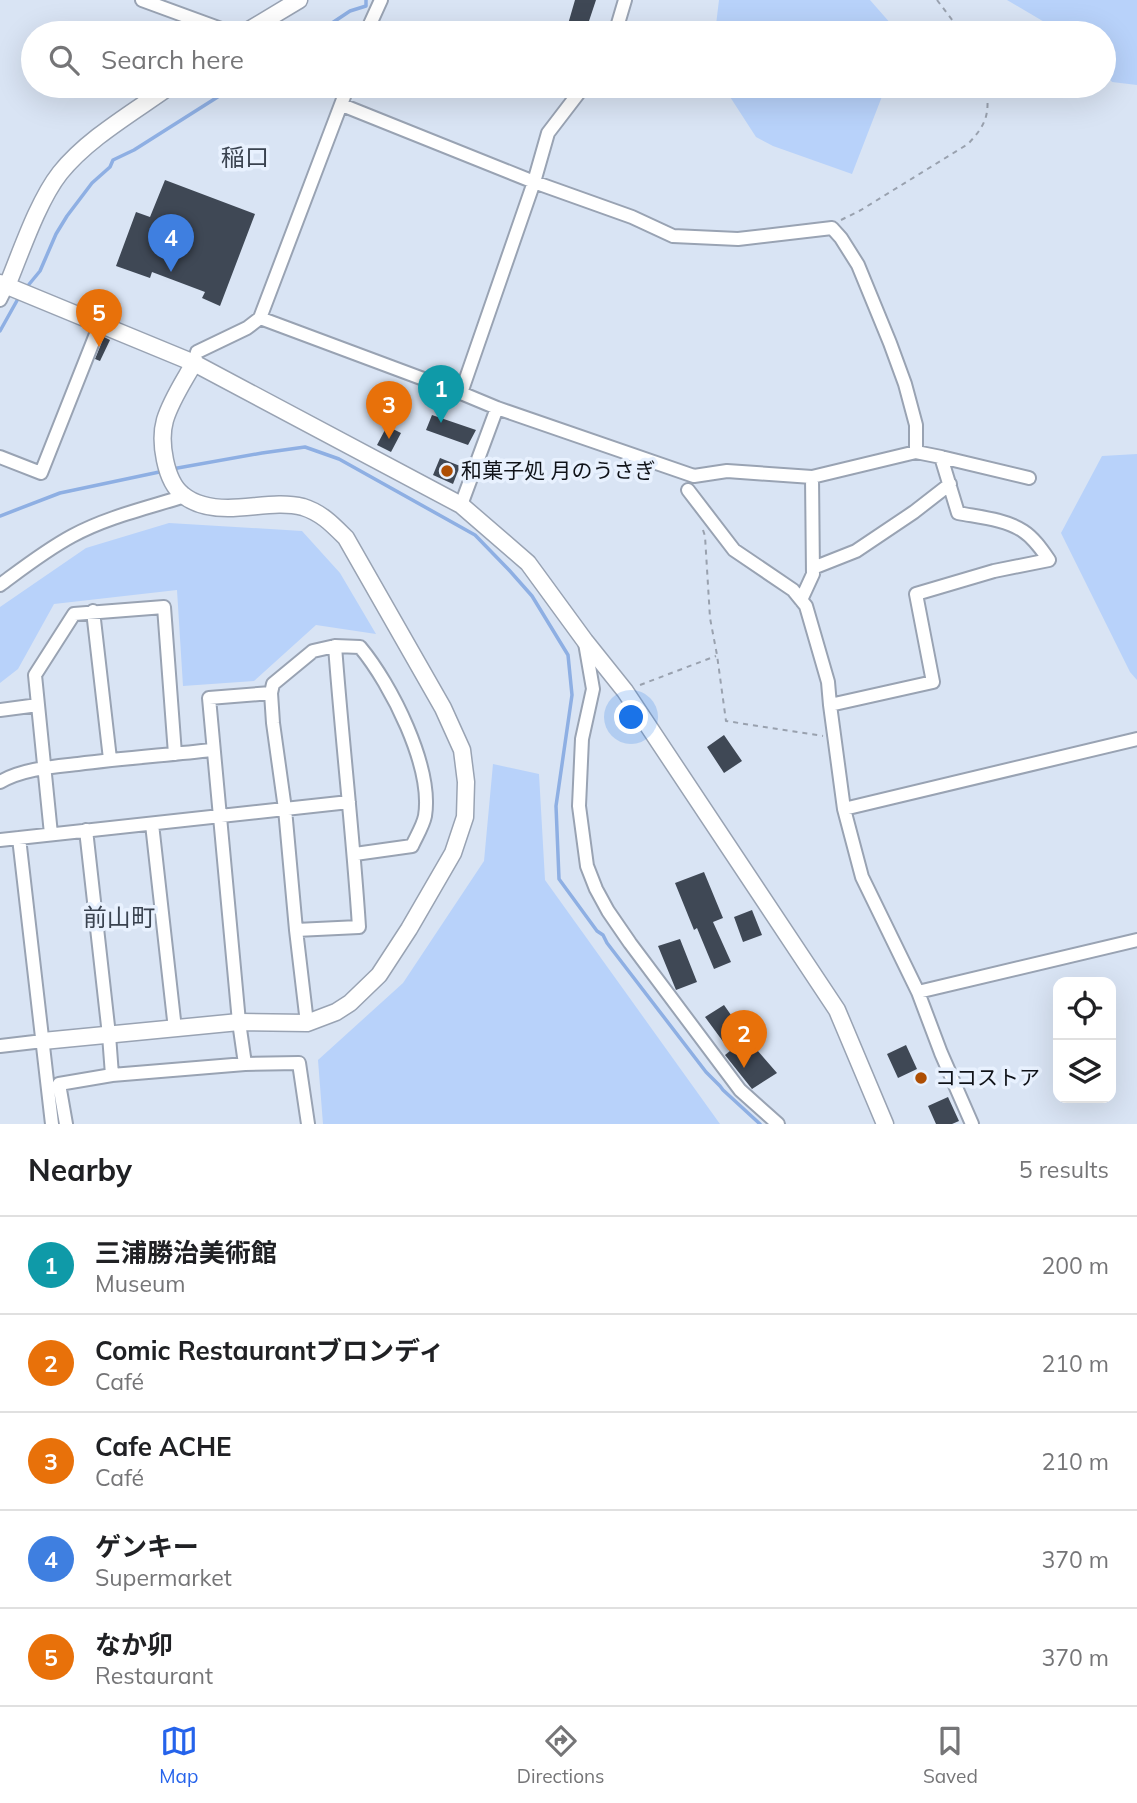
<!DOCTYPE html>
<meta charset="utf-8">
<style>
body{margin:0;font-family:Mulish,"Noto Sans JP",sans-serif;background:#f2f2f2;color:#202124}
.controls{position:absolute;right:21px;bottom:21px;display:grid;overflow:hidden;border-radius:14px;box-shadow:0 7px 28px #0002}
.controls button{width:63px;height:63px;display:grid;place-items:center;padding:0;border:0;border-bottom:2px solid #e0e0e0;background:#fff;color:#202124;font:35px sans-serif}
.you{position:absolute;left:632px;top:718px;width:24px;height:24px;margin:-18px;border:5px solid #fff;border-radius:50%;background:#1a73e8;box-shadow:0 0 0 10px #1a73e833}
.badge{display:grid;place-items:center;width:46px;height:46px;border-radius:50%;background:#2563eb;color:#fff;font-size:23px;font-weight:700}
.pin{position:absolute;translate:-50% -58px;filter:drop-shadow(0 2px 4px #0008)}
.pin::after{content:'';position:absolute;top:37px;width:24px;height:21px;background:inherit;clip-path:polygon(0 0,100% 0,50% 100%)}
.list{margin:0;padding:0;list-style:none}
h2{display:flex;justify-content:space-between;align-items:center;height:91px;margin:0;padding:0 28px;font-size:30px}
h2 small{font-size:23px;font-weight:400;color:#757577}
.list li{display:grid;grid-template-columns:46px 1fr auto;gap:21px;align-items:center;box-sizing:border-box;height:98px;padding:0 28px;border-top:2px solid #e0e0e0}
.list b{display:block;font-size:26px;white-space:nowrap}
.list p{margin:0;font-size:23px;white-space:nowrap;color:#757577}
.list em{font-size:23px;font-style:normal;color:#757577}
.icon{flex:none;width:38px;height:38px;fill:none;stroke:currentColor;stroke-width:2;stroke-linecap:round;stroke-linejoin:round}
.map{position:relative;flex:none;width:1137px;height:1124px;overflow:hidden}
.search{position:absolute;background:#fff;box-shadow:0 7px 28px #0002;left:21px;right:21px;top:21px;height:77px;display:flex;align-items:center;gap:18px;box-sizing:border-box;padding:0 24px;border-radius:38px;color:#757577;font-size:26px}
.sheet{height:581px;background:#fff}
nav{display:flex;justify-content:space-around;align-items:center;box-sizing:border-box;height:98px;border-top:2px solid #e0e0e0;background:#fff;font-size:19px;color:#757577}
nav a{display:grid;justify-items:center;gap:4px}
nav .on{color:#2563eb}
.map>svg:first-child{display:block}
.green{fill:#b8d2fa}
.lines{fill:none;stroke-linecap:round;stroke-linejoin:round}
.stream{stroke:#8eafe3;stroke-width:3.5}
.building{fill:#3f4855}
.minor-casing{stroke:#99a3b3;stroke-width:16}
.tertiary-casing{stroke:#99a3b3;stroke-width:19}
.path{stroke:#99a1ae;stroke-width:2;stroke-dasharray:5 5;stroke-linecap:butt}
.minor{stroke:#fff;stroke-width:12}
.tertiary{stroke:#fff;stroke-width:16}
.poi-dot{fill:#ae4e03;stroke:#e8f1fe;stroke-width:2.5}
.labels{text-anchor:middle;stroke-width:7;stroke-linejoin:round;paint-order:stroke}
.poi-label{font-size:21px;fill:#0f1218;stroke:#e8f1fe;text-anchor:start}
.quarter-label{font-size:24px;fill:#3a4350;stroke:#e8f1fe}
</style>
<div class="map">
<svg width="1137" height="1124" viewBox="0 0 1137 1124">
<rect width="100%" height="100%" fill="#d9e4f4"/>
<path class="green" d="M719,0H870L899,33H715Z
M1007,0H1137V85L1112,82L1104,72V33H1063Z
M723,86H886L852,174L773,146L756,137Z
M1137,454V680L1130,672L1061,533L1102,456Z
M169,523L302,531L340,573L376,634L316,625L254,681L183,686L177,590L54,604L18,669L0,683V607L86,548Z
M493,764L539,774L545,880L720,1124H323L318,1060L403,983L484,861Z"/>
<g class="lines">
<path class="stream" d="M317,33L350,11L366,6V0
M26,288L40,271L56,234L67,216L92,183L110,167L113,160L134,150L235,86
M0,331L19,297
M172,469L262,453L305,447L339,459L475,535L509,570L532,596L568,655L572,695L556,806L559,879L597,931L603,935L607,943L706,1072L720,1086L723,1090L760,1124
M0,516L60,493L164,471"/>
</g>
<path class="building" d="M575,0H596L585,33H573L566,31Z
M165,180L255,214L220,306L202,298L205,292L152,272L150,278L116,266L136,212L150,217Z
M104,337L110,340L100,361L95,359Z
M432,415L476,430L468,445L426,430Z
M387,426L401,433L391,452L377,445Z
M440,458L460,466L453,484L433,475Z
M724,735L742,761L724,773L707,747Z
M704,872L723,918L713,922L731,962L714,969L697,928L694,930L675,883Z
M752,910L762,935L743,942L734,917Z
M680,939L697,982L676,990L658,946Z
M724,1005L750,1042L777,1073L752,1089L725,1055L730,1051L705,1017Z
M906,1045L917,1069L898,1078L887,1054Z
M948,1097L959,1121L952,1124H936L928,1106Z"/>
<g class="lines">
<g class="minor-casing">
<path id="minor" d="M142,0L232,33
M366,33L381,0
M614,33L617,27L625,0
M342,105L534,182L632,217L673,236L738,239L832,228L841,238L858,265L890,343L905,384L916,425V452
M0,300L7,286
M260,318L461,393L497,408L694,476L727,471L812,477L916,452L941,457L958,513C978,517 1005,519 1023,531C1034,538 1042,550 1049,560L994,571L916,594L933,682L830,705
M194,363L197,352L247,328L260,318L348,86
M461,393L534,182L548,133L584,86
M0,457L41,473L100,324
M941,457L1029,478
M688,490L734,550L793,590L806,606L828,682L830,705L844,809L862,877L918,992L941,1053L972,1124
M461,505L497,408
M813,568L856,551L914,512L950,484
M0,585C23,568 46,550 72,536C107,517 147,508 185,496
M801,600L813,574L812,477
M93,611L110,759
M585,643L593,689L582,739L579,806L587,866L596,889L608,911L630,943L740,1090L778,1124
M0,710L38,705
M0,782C23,769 51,767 78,764C123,758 168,755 212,750
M844,809L1137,739
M152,824L175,1029
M86,830L109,1035L112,1075
M51,834L35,675L74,614L164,607L175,754
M19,838L52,1124
M0,840L349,802
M296,930L359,927C353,833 342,740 335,646
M918,992L1137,940
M307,1023L296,930L285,809L273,723L271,693L273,684L313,651L335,646L360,647C391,684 433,767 425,816C423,826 416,837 412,846L355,854
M0,1046L43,1041
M245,1064L239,1022L209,698L271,693
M66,1124L59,1084L112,1075L245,1064L299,1063L308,1124"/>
</g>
<g class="tertiary-casing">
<path id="tertiary" d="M244,33L299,0
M0,283L194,363L461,505L528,563L585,641L625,691L837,1010L885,1124
M7,286C21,252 38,201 60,173C88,138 134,112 170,86
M43,1041L239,1022L307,1023L336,1012L350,1003L379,975L409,929L453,853L465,817L466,782L462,750L443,708L346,538C333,525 322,513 303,507C279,501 253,508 228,508C212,508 195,505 183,495C165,481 159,441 165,420C171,400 184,381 194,363"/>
</g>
<path class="path" d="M937,0L962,33
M841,220L861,210L968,144C987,124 990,113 986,86
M703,530L705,536L710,618L717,655L726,721L823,736
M640,685L716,656"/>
<use href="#minor" class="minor"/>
<use href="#tertiary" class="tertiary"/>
</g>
<g class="poi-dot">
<circle cx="447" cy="471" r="7"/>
<circle cx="921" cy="1078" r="7"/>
</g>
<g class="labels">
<g class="poi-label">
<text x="461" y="478">和菓子処 月のうさぎ</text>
<text x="935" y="1085">ココストア</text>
</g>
<g class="quarter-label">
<text x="245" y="166">稲口</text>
<text x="119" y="926">前山町</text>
</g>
</g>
</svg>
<div class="controls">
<button><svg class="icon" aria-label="locate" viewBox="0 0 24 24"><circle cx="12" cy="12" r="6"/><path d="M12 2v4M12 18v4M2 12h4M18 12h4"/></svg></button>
<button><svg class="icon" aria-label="layers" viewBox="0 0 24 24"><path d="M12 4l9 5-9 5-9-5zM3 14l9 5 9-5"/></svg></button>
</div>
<div class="you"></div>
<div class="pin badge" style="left:441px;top:423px;background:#0f9aa8">1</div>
<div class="pin badge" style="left:744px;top:1068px;background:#e8710a">2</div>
<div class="pin badge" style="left:389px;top:439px;background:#e8710a">3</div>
<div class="pin badge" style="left:171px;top:272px;background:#3f7fe0">4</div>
<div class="pin badge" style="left:99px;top:347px;background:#e8710a">5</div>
<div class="search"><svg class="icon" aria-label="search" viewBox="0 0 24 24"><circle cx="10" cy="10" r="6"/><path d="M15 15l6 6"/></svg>Search here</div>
</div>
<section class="sheet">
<h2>Nearby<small>5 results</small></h2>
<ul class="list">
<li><span class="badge" style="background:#0f9aa8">1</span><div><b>三浦勝治美術館</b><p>Museum</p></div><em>200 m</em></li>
<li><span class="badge" style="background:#e8710a">2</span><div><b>Comic Restaurantブロンディ</b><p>Café</p></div><em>210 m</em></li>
<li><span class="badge" style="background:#e8710a">3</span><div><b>Cafe ACHE</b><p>Café</p></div><em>210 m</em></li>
<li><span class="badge" style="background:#3f7fe0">4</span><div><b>ゲンキー</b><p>Supermarket</p></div><em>370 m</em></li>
<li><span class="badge" style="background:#e8710a">5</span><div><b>なか卯</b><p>Restaurant</p></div><em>370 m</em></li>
</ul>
</section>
<nav>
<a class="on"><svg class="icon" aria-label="map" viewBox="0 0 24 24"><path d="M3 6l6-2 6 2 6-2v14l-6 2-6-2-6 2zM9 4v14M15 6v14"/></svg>Map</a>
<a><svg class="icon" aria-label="directions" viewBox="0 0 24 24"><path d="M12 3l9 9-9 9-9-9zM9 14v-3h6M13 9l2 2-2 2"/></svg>Directions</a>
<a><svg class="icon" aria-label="saved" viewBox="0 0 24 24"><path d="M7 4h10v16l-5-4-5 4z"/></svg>Saved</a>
</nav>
